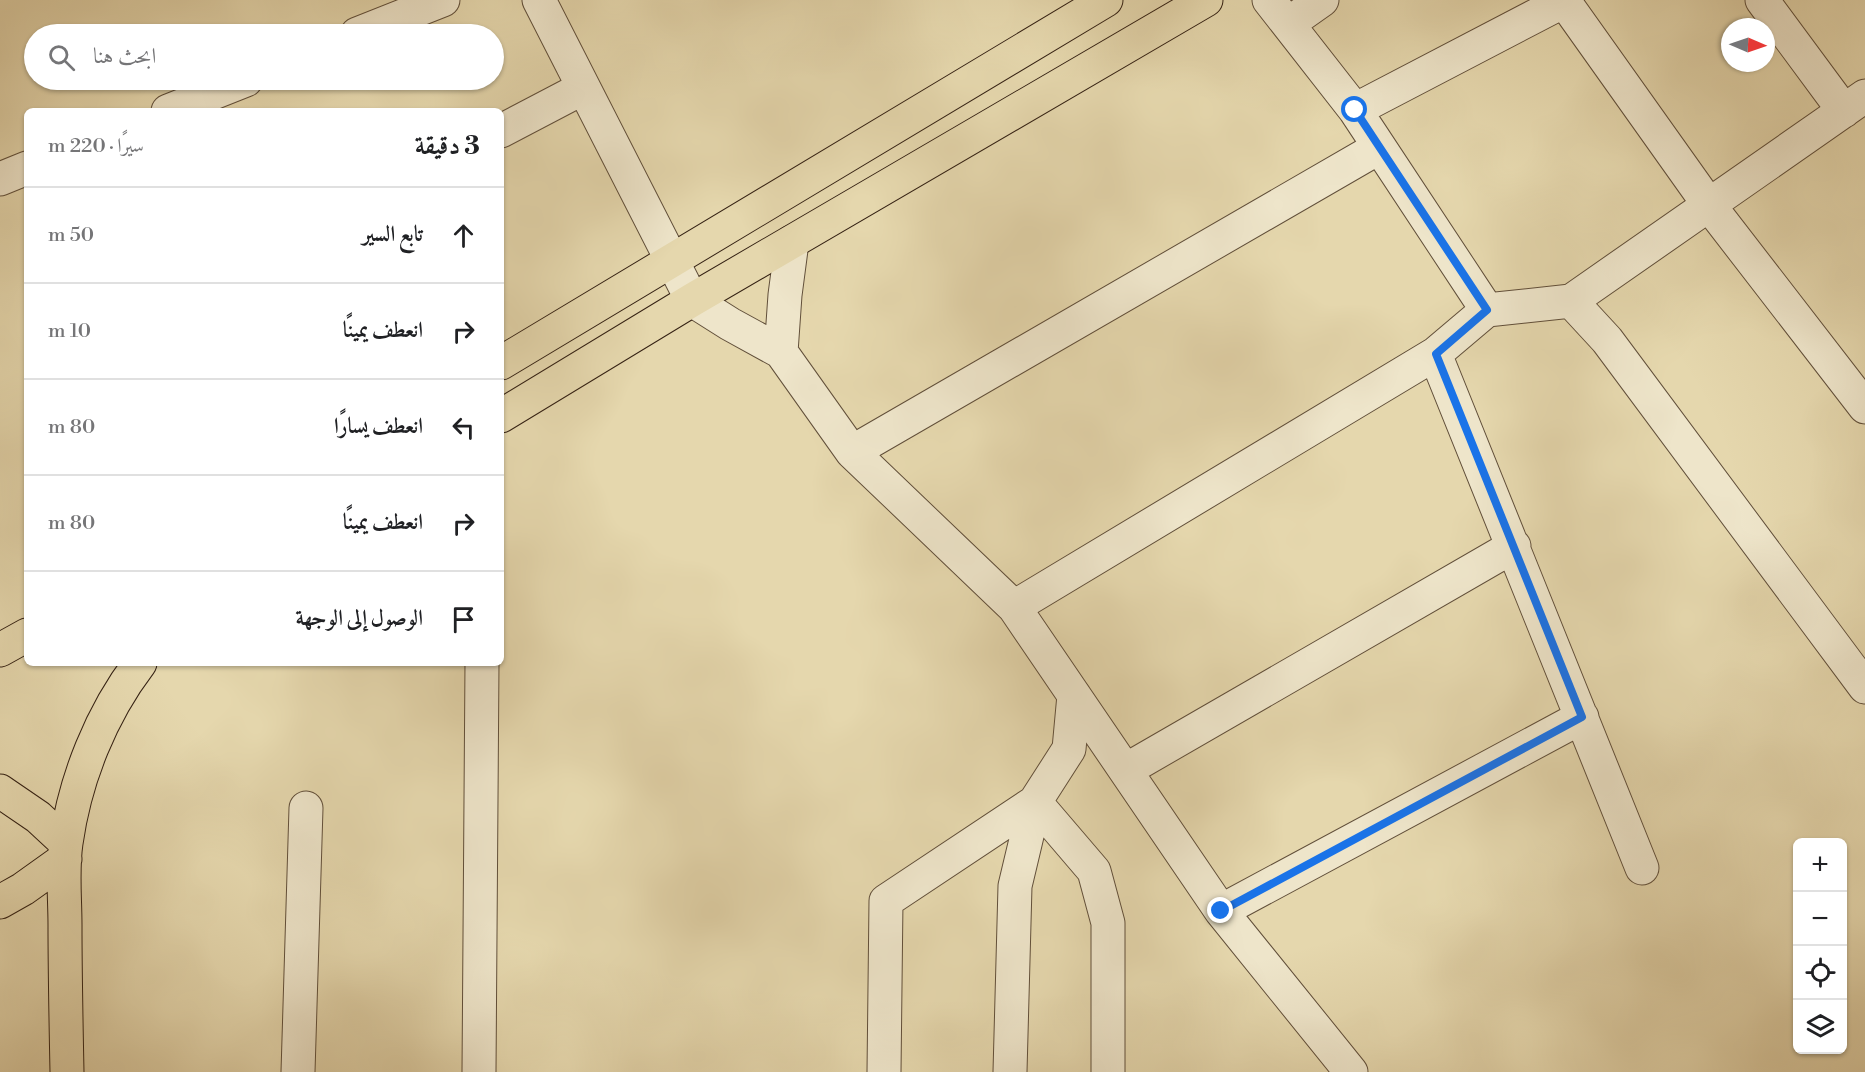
<!DOCTYPE html>
<html lang="ar">
<meta charset="utf-8">
<style>
body{margin:0;font-family:"Libre Bodoni",Amiri,serif;background:#f2f2f2;color:#202124;direction:rtl}
.controls{position:absolute;right:18px;bottom:18px;display:grid;overflow:hidden;border-radius:9px;box-shadow:0 2px 4px #0004}
.controls button{width:54px;height:54px;display:grid;place-items:center;padding:0;border:0;border-bottom:2px solid #e0e0e0;background:#fff;color:#202124;font:30px sans-serif}
.compass{position:absolute;left:1721px;top:18px;width:54px;height:54px;border-radius:50%;background:#fff;box-shadow:0 2px 4px #0004;rotate:92deg}
.stop{position:absolute;width:18px;height:18px;margin:-14px;border:4px solid #1a73e8;border-radius:50%;background:#fff}
.stop.end{background:#1a73e8;border-color:#fff;box-shadow:0 2px 6px #0008}
.list{margin:0;padding:0;list-style:none}
h2{display:flex;justify-content:space-between;align-items:center;height:78px;margin:0;padding:0 24px;font-size:26px}
h2 small{font-size:20px;font-weight:400;color:#757577}
.list li{display:grid;grid-template-columns:39px 1fr auto;gap:18px;align-items:center;box-sizing:border-box;height:96px;padding:0 24px;border-top:2px solid #e0e0e0}
.list b{display:block;font-size:22px;white-space:nowrap}
.list em{font-size:20px;font-style:normal;color:#757577}
.icon{flex:none;width:33px;height:33px;fill:none;stroke:currentColor;stroke-width:2;stroke-linecap:round;stroke-linejoin:round}
.map{position:relative;flex:none;width:1865px;height:1072px;overflow:hidden;direction:ltr}
.search{position:absolute;background:#fff;box-shadow:0 2px 4px #0004;left:24px;top:24px;width:480px;height:66px;display:flex;align-items:center;gap:15px;box-sizing:border-box;padding:0 21px;border-radius:33px;color:#757577;font-size:22px}
.panel{position:absolute;background:#fff;box-shadow:0 2px 4px #0004;left:24px;top:108px;width:480px;height:558px;border-radius:9px;direction:rtl}
.map>svg:first-child{display:block}
.lines{fill:none;stroke-linecap:round;stroke-linejoin:round}
.minor-casing{stroke:#614f3a;stroke-width:35}
.primary-casing{stroke:#352214;stroke-width:35}
.minor{stroke:#eee5ca;stroke-width:33}
.primary{stroke:#e5d7ad;stroke-width:33}
.route{stroke:#1a73e8;stroke-width:8}
</style>
<div class="map">
<svg width="1865" height="1072" viewBox="0 0 1865 1072">
<rect width="100%" height="100%" fill="#e5d7ad"/>
<filter id="stains"><feTurbulence type="fractalNoise" baseFrequency=".00333" numOctaves="4"/><feColorMatrix values="0 0 0 0 .2 0 0 0 0 .09 0 0 0 0 .02 0 0 0 .5 -.17"/></filter>
<radialGradient id="worn" r=".72"><stop offset=".6" stop-color="#630" stop-opacity="0"/><stop offset="1" stop-color="#630" stop-opacity=".3"/></radialGradient>
<g class="lines">
<g class="minor-casing">
<path id="minor" d="M539,0L692,300L730,324L781,352L852,452L1014,607L1221,911L1351,1072
M1269,0L1355,110L1487,310L1571,301L1607,340L1865,687
M1566,0L1564,1L1709,205L1865,407
M1762,0L1844,111
M1288,24L1322,0
M357,34L443,0
M1355,110L1564,1
M168,111L246,80
M501,131L583,88
M0,179L27,168
M1571,301L1865,96
M1487,310L1435,354L1642,868
M781,352L785,295L792,242
M852,452L1378,148
M1014,607L1435,354
M1126,770L1514,546
M1221,911L1582,717
M298,1072L306,808
M479,1072L482,663
M884,1072L886,901L1035,802L1094,871L1108,923V1072
M1010,1072L1015,886L1035,802L1069,749L1074,695"/>
</g>
<g class="primary-casing">
<path id="primary" d="M501,363L1106,0
M501,416L692,300L1206,0
M0,650L27,635
M0,791L38,817L66,843
M0,902L23,889L65,859
M67,1072C66,1023 65,974 65,925C65,898 62,870 66,843C75,779 101,714 140,663"/>
</g>
<use href="#minor" class="minor"/>
<use href="#primary" class="primary"/>
</g>
<g class="lines">
<path class="route" d="M1221,911L1582,717L1436,354L1487,310L1355,110"/>
</g>
<rect width="100%" height="100%" filter="url(#stains)"/>
<rect width="100%" height="100%" fill="url(#worn)"/>
</svg>
<div class="controls">
<button>+</button>
<button>−</button>
<button><svg class="icon" aria-label="locate" viewBox="0 0 24 24"><circle cx="12" cy="12" r="6"/><path d="M12 2v4M12 18v4M2 12h4M18 12h4"/></svg></button>
<button><svg class="icon" aria-label="layers" viewBox="0 0 24 24"><path d="M12 4l9 5-9 5-9-5zM3 14l9 5 9-5"/></svg></button>
</div>
<svg class="compass" viewBox="-18 -18 36 36"><path d="M0-13l5 13h-10z" fill="#e53935"/><path d="M0 13l5-13h-10z" fill="#757577"/></svg>
<div class="stop" style="left:1355px;top:110px"></div>
<div class="stop end" style="left:1221px;top:911px"></div>
<div class="search"><svg class="icon" aria-label="search" viewBox="0 0 24 24"><circle cx="10" cy="10" r="6"/><path d="M15 15l6 6"/></svg>ابحث هنا</div>
<section class="panel">
<h2>3 دقيقة<small>سيرًا · 220 m</small></h2>
<ul class="list">
<li><svg class="icon" aria-label="ahead" viewBox="0 0 24 24"><path d="M12 20V5M6 11l6-6 6 6"/></svg><div><b>تابع السير</b></div><em>50 m</em></li>
<li><svg class="icon" aria-label="right" viewBox="0 0 24 24"><path d="M7 20v-9h11M14 6l5 5-5 5"/></svg><div><b>انعطف يمينًا</b></div><em>10 m</em></li>
<li><svg class="icon" aria-label="left" viewBox="0 0 24 24"><path d="M17 20v-9H6M10 6l-5 5 5 5"/></svg><div><b>انعطف يسارًا</b></div><em>80 m</em></li>
<li><svg class="icon" aria-label="right" viewBox="0 0 24 24"><path d="M7 20v-9h11M14 6l5 5-5 5"/></svg><div><b>انعطف يمينًا</b></div><em>80 m</em></li>
<li><svg class="icon" aria-label="arrive" viewBox="0 0 24 24"><path d="M6 21V4h12l-3 4 3 4H6"/></svg><div><b>الوصول إلى الوجهة</b></div></li>
</ul>
</section>
</div>
